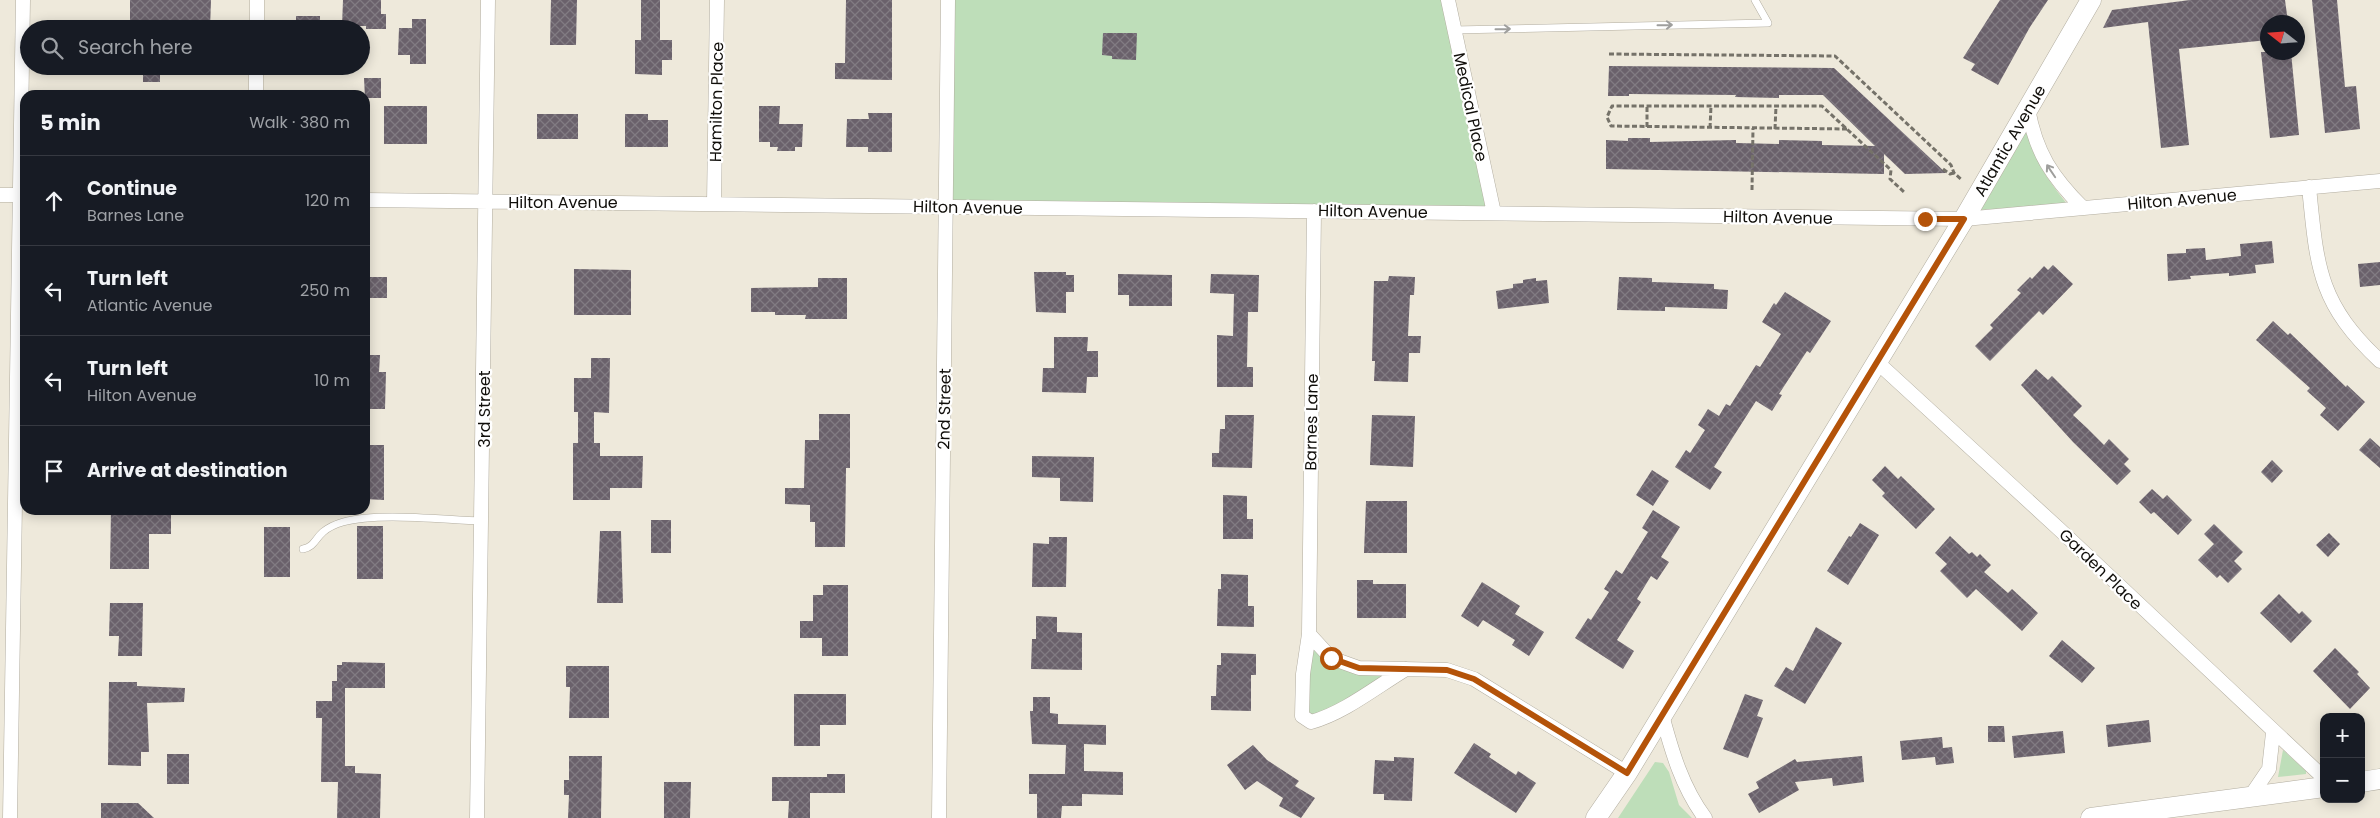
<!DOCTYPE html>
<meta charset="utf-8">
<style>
body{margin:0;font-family:Poppins,sans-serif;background:#20242c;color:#f1f3f6}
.controls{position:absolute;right:15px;bottom:15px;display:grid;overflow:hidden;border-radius:10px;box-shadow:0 2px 12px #0003}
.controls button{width:45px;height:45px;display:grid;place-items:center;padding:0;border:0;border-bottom:1px solid #363941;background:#171b24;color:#f1f3f6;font:25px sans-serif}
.compass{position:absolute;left:2260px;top:15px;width:45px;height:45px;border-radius:50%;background:#171b24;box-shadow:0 2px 12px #0003;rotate:287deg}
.stop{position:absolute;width:15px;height:15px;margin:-11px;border:4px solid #b45309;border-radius:50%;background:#fff}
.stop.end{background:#b45309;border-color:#fff;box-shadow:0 1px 5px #0008}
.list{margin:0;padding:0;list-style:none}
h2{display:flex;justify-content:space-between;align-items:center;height:65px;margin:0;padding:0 20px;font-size:21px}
h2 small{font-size:16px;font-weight:400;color:#9ea1a6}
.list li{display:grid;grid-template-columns:32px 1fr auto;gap:15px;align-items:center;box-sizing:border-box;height:90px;padding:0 20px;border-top:1px solid #363941}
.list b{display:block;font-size:19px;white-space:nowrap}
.list p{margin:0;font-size:16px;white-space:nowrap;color:#9ea1a6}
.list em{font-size:16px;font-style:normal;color:#9ea1a6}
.icon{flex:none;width:28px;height:28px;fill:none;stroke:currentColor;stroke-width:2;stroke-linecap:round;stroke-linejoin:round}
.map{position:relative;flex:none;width:2380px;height:818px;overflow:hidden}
.search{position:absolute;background:#171b24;box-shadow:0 2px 12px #0003;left:20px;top:20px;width:350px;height:55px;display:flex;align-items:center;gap:12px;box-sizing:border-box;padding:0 18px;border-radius:28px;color:#9ea1a6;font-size:19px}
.panel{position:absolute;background:#171b24;box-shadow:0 2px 12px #0003;left:20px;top:90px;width:350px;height:425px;border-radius:15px}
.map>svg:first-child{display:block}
.green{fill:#bedeb9}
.building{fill:url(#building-cross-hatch)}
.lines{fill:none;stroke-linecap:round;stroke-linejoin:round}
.lane-casing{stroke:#b2ada0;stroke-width:8}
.street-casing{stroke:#b2ada0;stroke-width:15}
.secondary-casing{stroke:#b2ada0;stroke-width:21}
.path{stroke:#757269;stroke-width:3;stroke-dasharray:5 2.5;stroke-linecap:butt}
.lane{stroke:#fff;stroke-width:7}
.street{stroke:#fff;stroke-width:14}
.secondary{stroke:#fff;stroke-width:20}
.oneway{stroke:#9f9f9d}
.route{stroke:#b45309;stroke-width:6}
.labels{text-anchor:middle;stroke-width:4.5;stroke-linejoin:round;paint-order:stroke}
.street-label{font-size:16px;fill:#100e0a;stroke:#fff}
</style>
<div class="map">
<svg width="2380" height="818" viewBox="0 0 2380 818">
<defs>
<pattern id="building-cross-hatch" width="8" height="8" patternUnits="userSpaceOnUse" patternTransform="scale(1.25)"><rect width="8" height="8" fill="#6a616b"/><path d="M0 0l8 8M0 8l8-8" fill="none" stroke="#817b82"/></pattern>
</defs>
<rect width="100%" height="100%" fill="#eee9db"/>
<path class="green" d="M948,0H1449L1494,213L946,202Z
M2026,127C2036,164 2045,176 2068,205L1978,210Z
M1309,634L1331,658L1406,669L1322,719L1302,716Z
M2283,750L2306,771V774L2278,777Z
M1655,762L1663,763L1669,772L1679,805L1692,818H1618Z"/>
<path class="building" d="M130,0H211L210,29H171V24H145V21H130Z
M343,0H381V14H386V29H366V26H342Z
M551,0H577L576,45H550Z
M641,0H660V40H672V60H662V75L635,74V40H641Z
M846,0H892V80L835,79V63H845Z
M2000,0H2048L2030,27L1998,85L1971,70L1975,64L1963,58Z
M2190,0H2285L2288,22H2268V40L2179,49L2189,145L2161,148L2148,22L2103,28L2112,10Z
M2312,0H2337L2345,87L2356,86L2360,129L2325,133Z
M296,16H320V29H296Z
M412,19H426V64H410V55H398L399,28H412Z
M1103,33H1137L1136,60L1112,59V56L1102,55Z
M2261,52H2291L2299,135L2270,138Z
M1609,66L1834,68L1946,173L1905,174L1884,154V174L1606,169V140L1628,141V138H1650V142L1736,140V143L1779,144V140L1822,141V145L1875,146L1823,95H1779V98L1735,97L1736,95L1629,94V96H1608Z
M143,67H160V82H143Z
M364,78H381V98H365Z
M384,106H427V144H384Z
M759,106H780L779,124H803L802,147H795V151H777L778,147H770V142H759Z
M868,113H892V152H868V147H846L847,119H869Z
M537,114H578V139H537Z
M625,114H648V120H668V147H625Z
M2272,241L2274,263L2255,265L2256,273L2229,276V273L2190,276L2191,279L2168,281L2167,254L2186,253V249L2205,248L2206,260L2241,256L2240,244Z
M2380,262V285L2360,287L2358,264Z
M2053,265L2073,284L2043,315L2039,311L1990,361L1975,346L1993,328L1990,325L2021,293L2017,290L2030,277L2032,279L2044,266L2048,270Z
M574,269L631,270V315H574Z
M1034,272H1066V275H1074V292H1066V313L1036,312Z
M1118,274L1172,275V306H1129V295H1118Z
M1211,274L1259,275L1258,312H1248L1247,367H1253V387H1217V335L1233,336L1234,294L1210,293Z
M1389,276L1415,277L1414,295H1410L1408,336H1421L1420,353H1409L1408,382L1374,381L1375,361H1372L1374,281H1388Z
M365,277H387V298H365Z
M1619,277L1652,278V282L1714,284V289L1728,290L1727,309L1665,307V311L1617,310Z
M818,278H847V319H805L806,315H775V312H751V288L818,287Z
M1536,278V281L1547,280L1549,303L1498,309L1496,291L1513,288V284L1523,283V280Z
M1785,292L1831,321L1810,353L1807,351L1779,394L1782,395L1772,411L1756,401L1714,467L1722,472L1710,490L1675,467L1686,450L1690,453L1705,430L1698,425L1708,409L1719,416L1726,404L1730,406L1756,365L1760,367L1781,334L1762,322L1774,303L1776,305Z
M2273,321L2288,335L2290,333L2346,387L2347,385L2365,402L2338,431L2320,415L2326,408L2307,391L2310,388L2256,340Z
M1054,337H1088L1087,351H1098V377H1087L1086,393L1042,392L1043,368H1054Z
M365,355H380L379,372H386L385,409H365Z
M591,358H610L609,413L594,412V443H600V456H643L642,488H610V500H573V443H578V412H574V378H591Z
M2036,369L2048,380L2052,376L2082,406L2073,415L2087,428L2104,445L2109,439L2129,459L2124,464L2131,471L2117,485L2073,442L2021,385Z
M819,414H850V468H846L845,547H815V522H810V505L785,504V488H804L805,440H819Z
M1225,415H1254L1252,468L1212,467V453H1219L1220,429H1225Z
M1372,415L1415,416L1413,467L1370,465Z
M2370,438L2380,447V468L2359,450Z
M365,445H384V500L365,499Z
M1032,456L1094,457L1093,502L1060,501V478L1032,477Z
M2272,460L2283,471L2272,483L2261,472Z
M1885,466L1898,479L1901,476L1935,509L1916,529L1882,496L1885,493L1872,480Z
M1652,470L1669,481L1653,506L1636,495Z
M2152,489L2163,499L2167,495L2192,520L2178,535L2154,512L2151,514L2139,502Z
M1223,495L1247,496V519H1253V539H1223Z
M1366,501H1407V553H1364Z
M111,510H171V534H149V569H110Z
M1653,510L1680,527L1661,557L1669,562L1657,580L1651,576L1637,599L1641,602L1617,640L1634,651L1623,669L1575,638L1588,618L1591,620L1609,592L1604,589L1616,570L1622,574L1648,532L1642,528Z
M651,520H671V553H651Z
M1860,523L1879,535L1848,585L1827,571L1849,536L1851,537Z
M2214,524L2243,552L2234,561L2242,569L2228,583L2220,575L2217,578L2198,560L2214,544L2204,534Z
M357,526H383V579H357Z
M264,527H290V577H264Z
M600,531H621L623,603H597Z
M2329,533L2340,544L2328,557L2316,545Z
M1950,536L1969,554L1972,552L1977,557L1980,554L1991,565L1984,572L2008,593L2012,589L2038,613L2022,631L1976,589L1967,598L1940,571L1947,564L1935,553Z
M1049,537H1067L1066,587H1032L1033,543L1049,544Z
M1221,574L1248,575V606H1254V627L1217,626L1218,589H1221Z
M1357,580H1373V584H1406V618H1357Z
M1482,582L1520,606L1515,614L1544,632L1529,656L1512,645L1515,640L1483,620L1478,627L1461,616Z
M823,585H848V656H822V638H800V621H813V595H823Z
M2279,594L2299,614L2302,611L2312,621L2291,643L2260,613Z
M110,603H143L142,656H118L119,636H109Z
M1036,616L1057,617V632L1082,633V670L1031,669L1032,639H1036Z
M1816,627L1842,643L1805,704L1774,686L1786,667L1793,671Z
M2062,640L2095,668L2082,683L2049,656Z
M2335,648L2359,672L2357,674L2370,688L2350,709L2313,671Z
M1221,653L1256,654V675H1251V711L1211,710V696H1216L1217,665H1221Z
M342,662L385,663V688H345V766H355V773L381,774L380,818H337L338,782H321L322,718H316V701H332V681H337V665H342Z
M566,666H609V718H569L570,687H566Z
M109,682H137V686L185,688L184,702L147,703L149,752H141V766L108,765Z
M794,694H846V725H820V746H794Z
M1745,694L1763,700L1757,716L1763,718L1748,758L1723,749Z
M1033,697H1050V713L1058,714V724L1106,725V745L1084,744V771L1123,772V795L1082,794V806H1062L1061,818H1037V794H1029V774H1065L1066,745L1032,744L1030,711H1033Z
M2149,720L2151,742L2108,747L2106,725Z
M1988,726H2004L2005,742H1988Z
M2063,731L2065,753L2014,758L2012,736Z
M1942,737L1943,748L1952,747L1954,763L1936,765L1935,757L1902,760L1900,741Z
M1474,743L1491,754L1489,757L1516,775L1518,771L1536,783L1516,813L1454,773Z
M1253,745L1267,760L1299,781L1295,786L1315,798L1301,818L1279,806L1283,798L1257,781L1245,790L1227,765Z
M167,754H189V784H167Z
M569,756H602L601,818H568L569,795H564V780H569Z
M1862,756L1864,782L1833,786L1832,778L1795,782L1799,790L1759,813L1748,794L1759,788L1756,782L1795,759L1797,762Z
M1394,757L1414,758L1412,801L1384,800V794H1373L1375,760L1394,761Z
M827,774H845V793H810V818H788L789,801H772V777H827Z
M664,782H691L690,818H664Z
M101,803H138L154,818H101Z"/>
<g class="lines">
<g class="lane-casing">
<path id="lane" d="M1454,30L1768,23L1755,0
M303,549C314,547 315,539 323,532C329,527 336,524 343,522C379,512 443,520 482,521"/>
</g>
<g class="street-casing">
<path id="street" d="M1448,0L1494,213
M257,29V0
M256,95V66
M2028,109C2036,153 2052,177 2083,208
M2309,187C2317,267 2318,303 2380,361
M0,195H25
M365,200L1964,219L2380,181
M714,203L717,0
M1314,211L1309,634L1331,658L1359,668L1447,670L1474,679L1627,773
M1877,362L2059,529L2324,778
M1309,634L1303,674L1302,716L1311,722C1344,713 1376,687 1406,669
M1662,715C1672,752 1682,787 1705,818
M2250,797L2269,769L2273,733
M10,818L23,0
M477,818L488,0
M939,818L948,0"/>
</g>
<g class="secondary-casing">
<g id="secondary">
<path d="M2361,782L2380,779"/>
<path id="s1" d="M1596,818L1627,773L1964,219L2091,0"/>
<path d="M2091,818L2324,787"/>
</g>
</g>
<path class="path" d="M1609,54L1835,56L1951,165L1954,173L1962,180
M1647,127V106
M1710,128L1711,106
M1775,129L1776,106
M1847,129L1611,126L1607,117L1612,106H1822L1891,170L1890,179L1904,192
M1943,169L1950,174L1954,173
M1752,190L1753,128"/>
<use href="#lane" class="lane"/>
<use href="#street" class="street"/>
<use href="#secondary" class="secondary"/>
</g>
<defs><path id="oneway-shaft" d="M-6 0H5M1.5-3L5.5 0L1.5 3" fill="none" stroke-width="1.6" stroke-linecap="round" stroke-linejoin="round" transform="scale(1.25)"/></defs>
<g class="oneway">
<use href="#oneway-shaft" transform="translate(1665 25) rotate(-1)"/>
<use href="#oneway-shaft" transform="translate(1503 29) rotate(-1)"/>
<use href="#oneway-shaft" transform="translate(2051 171) rotate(-124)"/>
</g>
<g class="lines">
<path class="route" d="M1331,658L1359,668L1447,670L1474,679L1627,773L1964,219H1925"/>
</g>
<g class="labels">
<g class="street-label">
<text transform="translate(716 102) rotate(-89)" y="6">Hamilton Place</text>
<text transform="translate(1471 107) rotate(78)" y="6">Medical Place</text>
<text dy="6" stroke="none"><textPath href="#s1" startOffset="794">Atlantic Avenue</textPath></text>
<text transform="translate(2182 199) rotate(-5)" y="6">Hilton Avenue</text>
<text x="563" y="208">Hilton Avenue</text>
<text transform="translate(968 207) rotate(1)" y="6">Hilton Avenue</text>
<text transform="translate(1373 211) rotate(1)" y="6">Hilton Avenue</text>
<text transform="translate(1778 217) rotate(1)" y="6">Hilton Avenue</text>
<text transform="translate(484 409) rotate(-90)" y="6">3rd Street</text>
<text transform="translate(944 409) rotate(-89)" y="6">2nd Street</text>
<text transform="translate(1311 422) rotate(-89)" y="6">Barnes Lane</text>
<text transform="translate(2101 569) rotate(44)" y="6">Garden Place</text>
</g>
</g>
</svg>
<div class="controls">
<button>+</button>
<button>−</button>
</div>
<svg class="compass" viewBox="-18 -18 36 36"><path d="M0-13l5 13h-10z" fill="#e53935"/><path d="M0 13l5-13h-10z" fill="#9ea1a6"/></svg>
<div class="stop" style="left:1331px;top:658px"></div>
<div class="stop end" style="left:1925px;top:219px"></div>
<div class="search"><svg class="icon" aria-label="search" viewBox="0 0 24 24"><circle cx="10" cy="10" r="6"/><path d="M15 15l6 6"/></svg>Search here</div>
<section class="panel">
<h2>5 min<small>Walk · 380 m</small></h2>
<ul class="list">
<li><svg class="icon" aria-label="ahead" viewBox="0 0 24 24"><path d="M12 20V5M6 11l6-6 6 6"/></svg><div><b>Continue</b><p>Barnes Lane</p></div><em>120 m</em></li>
<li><svg class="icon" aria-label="left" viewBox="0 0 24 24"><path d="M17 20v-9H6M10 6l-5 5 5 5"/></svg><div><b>Turn left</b><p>Atlantic Avenue</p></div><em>250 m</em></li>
<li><svg class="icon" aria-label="left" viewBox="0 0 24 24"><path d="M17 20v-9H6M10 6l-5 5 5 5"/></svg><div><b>Turn left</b><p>Hilton Avenue</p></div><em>10 m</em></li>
<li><svg class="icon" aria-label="arrive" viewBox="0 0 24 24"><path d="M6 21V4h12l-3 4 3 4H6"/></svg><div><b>Arrive at destination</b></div></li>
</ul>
</section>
</div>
